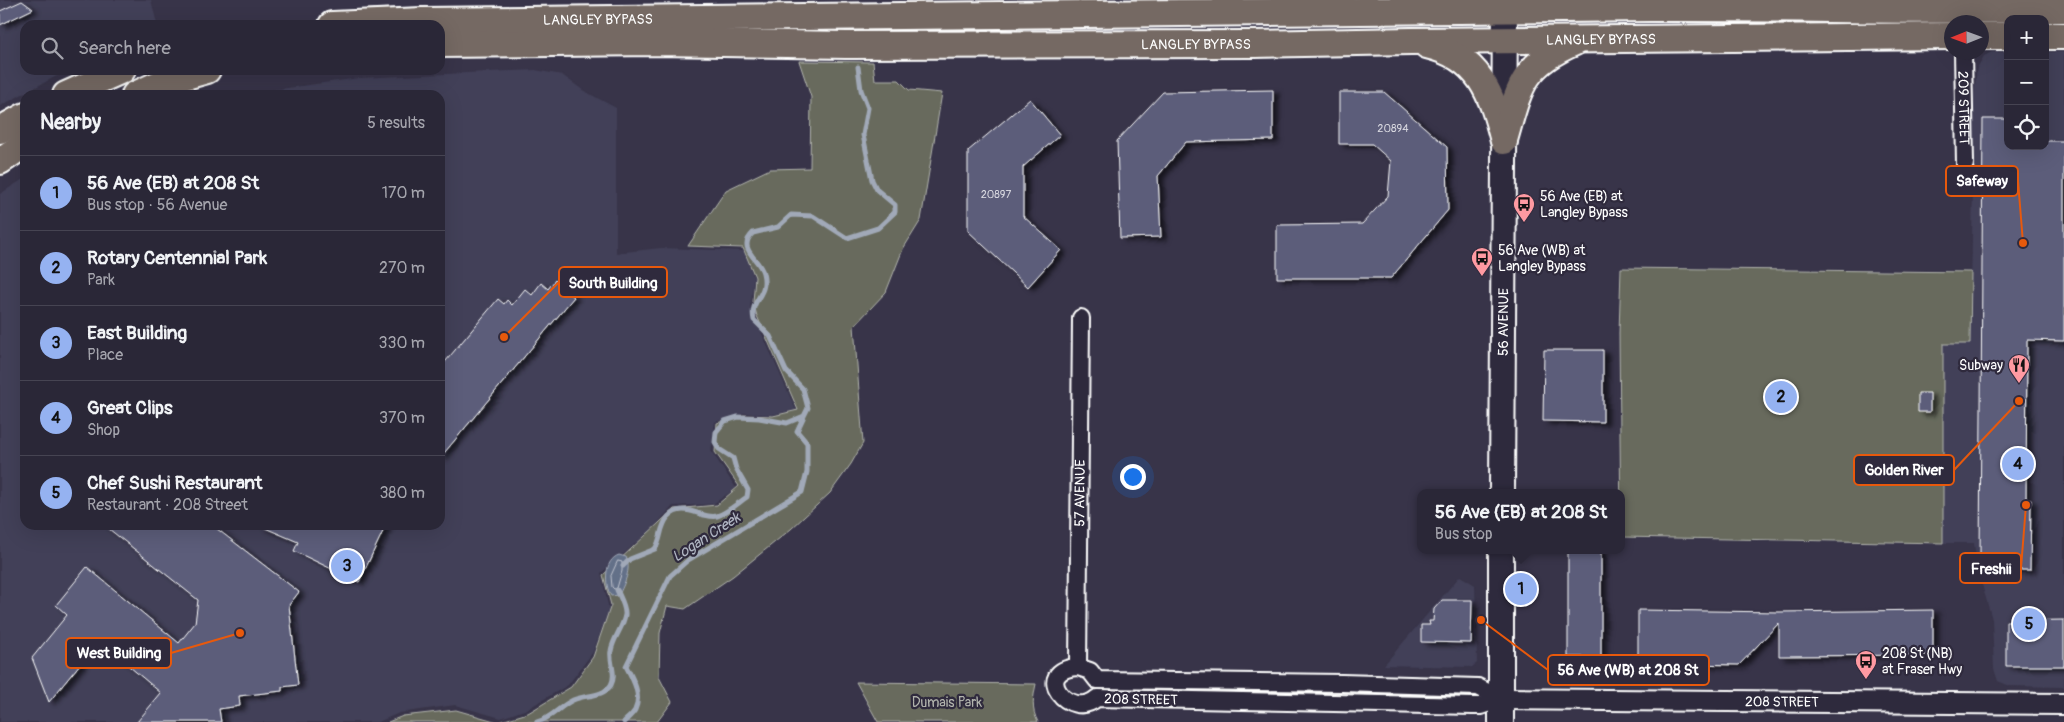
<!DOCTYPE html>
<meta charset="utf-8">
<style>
body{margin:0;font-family:Pangolin,sans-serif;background:#363342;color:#f1f3f6}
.controls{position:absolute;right:15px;top:15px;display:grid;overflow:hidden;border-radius:10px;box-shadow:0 5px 20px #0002}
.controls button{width:45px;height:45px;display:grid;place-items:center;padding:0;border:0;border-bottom:1px solid #464452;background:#2a2737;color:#f1f3f6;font:25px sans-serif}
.compass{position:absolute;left:1944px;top:15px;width:45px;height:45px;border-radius:50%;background:#2a2737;box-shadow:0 5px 20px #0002;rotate:269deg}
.you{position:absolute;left:1132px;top:476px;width:18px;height:18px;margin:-12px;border:4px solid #fff;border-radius:50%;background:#1a73e8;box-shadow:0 0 0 8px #1a73e833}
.badge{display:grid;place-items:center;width:32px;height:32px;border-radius:50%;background:#95b2f1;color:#111;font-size:16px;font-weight:700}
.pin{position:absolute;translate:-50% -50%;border:2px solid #fff;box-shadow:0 1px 5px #0006}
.popup{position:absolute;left:1417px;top:489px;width:208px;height:65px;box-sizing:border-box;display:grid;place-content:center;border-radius:10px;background:#2a2737;filter:drop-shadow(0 1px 4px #0005);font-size:16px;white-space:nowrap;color:#a5a5ad}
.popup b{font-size:19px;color:#f1f3f6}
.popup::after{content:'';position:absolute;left:50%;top:100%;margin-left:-10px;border:10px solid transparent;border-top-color:#2a2737}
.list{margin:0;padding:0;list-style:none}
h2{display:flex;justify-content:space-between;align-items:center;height:65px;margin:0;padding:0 20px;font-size:21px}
h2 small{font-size:16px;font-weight:400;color:#a5a5ad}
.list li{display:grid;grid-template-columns:32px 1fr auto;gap:15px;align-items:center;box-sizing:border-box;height:75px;padding:0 20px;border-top:1px solid #464452}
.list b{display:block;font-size:19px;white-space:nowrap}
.list p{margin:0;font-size:16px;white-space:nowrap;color:#a5a5ad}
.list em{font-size:16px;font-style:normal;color:#a5a5ad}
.icon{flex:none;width:28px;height:28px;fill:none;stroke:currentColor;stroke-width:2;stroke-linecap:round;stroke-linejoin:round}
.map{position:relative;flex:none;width:2064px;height:722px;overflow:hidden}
.search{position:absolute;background:#2a2737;box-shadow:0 5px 20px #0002;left:20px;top:20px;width:425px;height:55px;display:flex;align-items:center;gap:12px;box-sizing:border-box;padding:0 18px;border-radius:15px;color:#a5a5ad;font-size:19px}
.panel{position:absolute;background:#2a2737;box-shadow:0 5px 20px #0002;left:20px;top:90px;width:425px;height:440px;border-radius:15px}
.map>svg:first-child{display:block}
.built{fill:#424058}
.green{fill:#676b5d;stroke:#b3b5ae}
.water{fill:#636f88;stroke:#a1a9b8}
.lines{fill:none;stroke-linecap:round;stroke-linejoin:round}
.shore{stroke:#c1c5cf;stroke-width:1}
.stream{stroke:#a1a9b8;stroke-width:5}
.building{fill:#5b5d7a;stroke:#fff;filter:url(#shadow)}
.minor-casing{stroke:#fff;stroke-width:20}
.tertiary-casing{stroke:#fff;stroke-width:24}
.secondary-casing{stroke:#fff;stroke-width:28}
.primary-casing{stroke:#fff;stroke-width:30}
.minor{stroke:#2f2a3d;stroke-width:16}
.tertiary{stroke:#2f2a3d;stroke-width:20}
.secondary{stroke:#2f2a3d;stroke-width:24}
.primary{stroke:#756964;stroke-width:26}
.labels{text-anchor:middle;stroke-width:4.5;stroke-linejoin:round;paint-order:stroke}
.number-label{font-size:11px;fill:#d6d6de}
.street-label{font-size:14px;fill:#fff;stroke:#2f2a3d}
.poi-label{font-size:14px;fill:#fff;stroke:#2f2a3d;text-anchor:start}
.park-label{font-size:14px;fill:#b3b5ae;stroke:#2f2a3d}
.water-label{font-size:15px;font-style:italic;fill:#b1b7c4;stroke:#2f2a3d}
.leader{fill:none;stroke:#e8590c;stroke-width:2}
.callout-dot{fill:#e8590c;stroke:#2f2a3d;stroke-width:2}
.callout{fill:#2f2a3d;stroke:#e8590c;stroke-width:2}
.callout-label{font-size:15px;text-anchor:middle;font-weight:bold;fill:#fff}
</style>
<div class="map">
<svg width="2064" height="722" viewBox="0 0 2064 722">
<defs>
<filter id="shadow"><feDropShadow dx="5.5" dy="3" stdDeviation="2.5" flood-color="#0009"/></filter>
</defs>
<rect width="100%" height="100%" fill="#383449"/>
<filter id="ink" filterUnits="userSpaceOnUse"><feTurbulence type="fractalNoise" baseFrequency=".02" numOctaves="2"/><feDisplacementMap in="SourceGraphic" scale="10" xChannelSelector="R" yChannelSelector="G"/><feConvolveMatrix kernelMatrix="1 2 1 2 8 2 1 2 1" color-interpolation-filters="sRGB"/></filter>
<g filter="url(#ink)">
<path class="built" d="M0,0H151L157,24L25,25V70H68L0,106Z
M1992,52H2008V146H2045V52H2064V687L2010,686L1998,681L1994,669L1992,619L1978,571L1974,543H1943V344H1970L1974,135L1971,119L1977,68L1984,56Z
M535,70L562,75L584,91L616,108V253L661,248L744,251L754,278L750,307L796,410L771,415L744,413L715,422L711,451L736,488L713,504L673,506L650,531L601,573L609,610L593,652L568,685L527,709L501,718L455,705L399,713L378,722H0V194L25,178V525H440V95H237L359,78Z
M1460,576L1475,585L1477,663L1472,667L1384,665Z"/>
<path class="green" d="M799,61L873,62L875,80H899L909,90L942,93L921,220L903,249L886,292L854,326L863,443L851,464L830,493L791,529L733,576L685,609L667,606L660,633L659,677L672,702L657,722H388L403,716L456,710L498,722L528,713L571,687L593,657L611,605L603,575L674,509L717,505L739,486L715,452L717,423L743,415L773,416L798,410L757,316L753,302L755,277L743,248L688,246L726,190L770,169L810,168L811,97Z
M1621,268L1971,272L1970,344H1943V543L1621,537L1619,333Z
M856,682L1036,684C1033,698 1031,709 1038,722H878Z"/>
<path class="water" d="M619,555L626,557C632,569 624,584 619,595L611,596C604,584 604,560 619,555Z"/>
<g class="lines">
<path class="shore" d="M618,561L622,562V571L617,588L614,589L612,587L611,576Z"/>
<path class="stream" d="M623,566L630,559L655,549C662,539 659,528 668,517C684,500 702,520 717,516C727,513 738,503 747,497L748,490L736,469L733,458L719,449L715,442L716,432L725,421L738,417L759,418L787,423L804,416L808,408L803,389L786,371L770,336L754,320C749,298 769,297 763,273C760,259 736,249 753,233L778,227L791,215L813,216L847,238L878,228L895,212V205L877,190L872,180L863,135L868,108L861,90L858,67
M537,722C551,719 560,706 573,700C586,694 602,698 611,685C617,674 609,662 611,651C613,638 623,628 625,615C626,607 620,597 617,590
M624,722C627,719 633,714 635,710C642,695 633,679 626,666L670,576L688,560L802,492L807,472V443L797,431L804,416"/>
</g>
<path class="building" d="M22,1L33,9L0,25V11Z
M1273,90V140L1186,142L1158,176L1161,237L1120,238L1117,141L1163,92Z
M1339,92H1384L1447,147L1448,210L1391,278H1277V225L1362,224L1388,196L1391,161L1372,144H1339Z
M1030,99L1060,135L1023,167V216L1061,250L1028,287L968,231V151Z
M1983,119H2008V146H2045V141H2064V341L2027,340L2026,500H2031L2030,570H1991L1980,558Z
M555,280L574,297L440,458V368L498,299L504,304L507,300L512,305L525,289L532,295L541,283L548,289Z
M1544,350H1603V422L1543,421Z
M1918,393H1930V412H1918Z
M104,525H212L299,592L289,605L298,685L282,687V691L239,696L240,706L219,709L221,722H137L161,693L99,641L49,702L32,658L67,615L56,605L87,567L179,643L195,623L198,600Z
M258,525H386L359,582L294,551L298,542Z
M1568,550H1601V657H1568Z
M1442,600H1472L1471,643L1421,642V625H1430L1429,621H1433L1434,609Z
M1638,610L1779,612L1933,610V655L1779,656V623L1739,665L1638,663Z
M2064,620V666H2006V621Z"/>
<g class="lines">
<g class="minor-casing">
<g id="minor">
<path id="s1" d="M1963,52L1965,164"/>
<path d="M1078,667L1090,671L1097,680L1342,683L1478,687L1501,699L1481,706H1473L1097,698C1069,722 1030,670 1078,667Z"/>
<path id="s2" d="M1078,667L1081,318"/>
</g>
</g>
<g class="tertiary-casing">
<g id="tertiary">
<path id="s3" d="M1501,699L2064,704"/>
</g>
</g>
<g class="secondary-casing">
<g id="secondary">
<path id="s4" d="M1502,493L1505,0"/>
<path d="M1501,722V550"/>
</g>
</g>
<g class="primary-casing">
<g id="primary">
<path id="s5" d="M332,25L422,21C832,17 1242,13 1651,8C1789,7 1926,12 2064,9"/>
<path d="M1982,36H2008"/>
<path d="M2045,36H2064"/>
<path id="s6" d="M440,44L658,42L846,45L1255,44L1411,41L1952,36"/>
<path d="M1427,45C1480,57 1492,94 1504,141"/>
<path d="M66,95L122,70"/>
<path d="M135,95L161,83L207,70"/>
<path d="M0,130L25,116"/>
<path d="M1504,140C1519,88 1521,65 1575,42"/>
<path d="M0,161L25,144"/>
</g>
</g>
<use href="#minor" class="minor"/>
<use href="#tertiary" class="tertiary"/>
<use href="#secondary" class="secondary"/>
<use href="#primary" class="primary"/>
</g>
</g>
<defs>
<g id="bus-pin" transform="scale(1.125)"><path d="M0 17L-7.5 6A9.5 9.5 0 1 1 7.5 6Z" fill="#ff9aa2" stroke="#2f2a3d"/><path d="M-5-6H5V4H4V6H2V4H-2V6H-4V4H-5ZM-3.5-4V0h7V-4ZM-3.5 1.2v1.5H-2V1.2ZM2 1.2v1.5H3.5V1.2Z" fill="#111"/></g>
<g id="restaurant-pin" transform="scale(1.125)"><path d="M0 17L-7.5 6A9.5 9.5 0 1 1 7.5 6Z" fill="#ff9aa2" stroke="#2f2a3d"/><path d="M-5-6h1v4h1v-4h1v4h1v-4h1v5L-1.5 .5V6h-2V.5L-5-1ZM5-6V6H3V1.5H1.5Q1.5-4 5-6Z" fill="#111"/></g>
</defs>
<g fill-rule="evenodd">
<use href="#bus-pin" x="1524" y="204"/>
<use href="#bus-pin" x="1482" y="258"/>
<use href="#restaurant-pin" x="2019" y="365"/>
<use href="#bus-pin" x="1866" y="661"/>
</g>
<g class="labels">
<g class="number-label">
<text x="1393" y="132">20894</text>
<text x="996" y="198">20897</text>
</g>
<g class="street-label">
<text dy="5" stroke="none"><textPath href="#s5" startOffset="266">LANGLEY BYPASS</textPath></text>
<text dy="5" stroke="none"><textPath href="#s6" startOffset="1161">LANGLEY BYPASS</textPath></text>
<text dy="5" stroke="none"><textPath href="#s6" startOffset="756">LANGLEY BYPASS</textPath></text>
<text dy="5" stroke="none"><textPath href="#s1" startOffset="56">209 STREET</textPath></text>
<text dy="5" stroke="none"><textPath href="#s4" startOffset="171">56 AVENUE</textPath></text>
<text dy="5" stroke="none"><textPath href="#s2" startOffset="174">57 AVENUE</textPath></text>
<text transform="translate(1141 699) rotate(1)" y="5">208 STREET</text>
<text dy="5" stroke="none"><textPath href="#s3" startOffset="281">208 STREET</textPath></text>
</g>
<g class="poi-label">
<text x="1540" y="201">56 Ave (EB) at<tspan x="1540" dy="16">Langley Bypass</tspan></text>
<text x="1498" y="255">56 Ave (WB) at<tspan x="1498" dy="16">Langley Bypass</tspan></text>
<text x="2003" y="370" text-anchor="end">Subway</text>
<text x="1882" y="658">208 St (NB)<tspan x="1882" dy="16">at Fraser Hwy</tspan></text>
</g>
<g class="park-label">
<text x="947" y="707">Dumais Park</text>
</g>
<g class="water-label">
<text transform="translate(706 537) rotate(-33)" y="5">Logan Creek</text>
</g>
</g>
<path class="leader" d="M2023 243L2018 181M504 337L559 282M2019 401L1954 470M2026 505L2021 568M240 633L171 653M1481 620L1548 670"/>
<g class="callout-dot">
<circle cx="2023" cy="243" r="5"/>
<circle cx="504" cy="337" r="5"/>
<circle cx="2019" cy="401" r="5"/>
<circle cx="2026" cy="505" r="5"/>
<circle cx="240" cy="633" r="5"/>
<circle cx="1481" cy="620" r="5"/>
</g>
<g class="callout">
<rect x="1946" y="166" width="72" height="30" rx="5"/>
<rect x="559" y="267" width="108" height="30" rx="5"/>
<rect x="1854" y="455" width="100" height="30" rx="5"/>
<rect x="1960" y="553" width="61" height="30" rx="5"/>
<rect x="66" y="638" width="105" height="30" rx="5"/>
<rect x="1548" y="655" width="161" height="30" rx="5"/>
</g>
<g class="callout-label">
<text x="1982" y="186">Safeway</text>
<text x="613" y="288">South Building</text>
<text x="1904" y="475">Golden River</text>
<text x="1991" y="574">Freshii</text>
<text x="119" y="658">West Building</text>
<text x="1628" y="675">56 Ave (WB) at 208 St</text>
</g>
</svg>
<div class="controls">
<button>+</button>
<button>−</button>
<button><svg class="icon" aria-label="locate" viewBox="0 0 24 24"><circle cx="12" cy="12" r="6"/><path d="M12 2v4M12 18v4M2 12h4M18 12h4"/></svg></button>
</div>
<svg class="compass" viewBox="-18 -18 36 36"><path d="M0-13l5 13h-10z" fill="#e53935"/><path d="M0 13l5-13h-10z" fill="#a5a5ad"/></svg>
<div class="you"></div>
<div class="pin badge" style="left:1521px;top:589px">1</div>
<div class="popup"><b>56 Ave (EB) at 208 St</b>Bus stop</div>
<div class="pin badge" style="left:1781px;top:397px">2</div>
<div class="pin badge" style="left:347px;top:566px">3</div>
<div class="pin badge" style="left:2018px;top:464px">4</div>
<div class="pin badge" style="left:2029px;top:624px">5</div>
<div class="search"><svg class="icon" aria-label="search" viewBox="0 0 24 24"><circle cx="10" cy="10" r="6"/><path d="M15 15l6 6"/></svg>Search here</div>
<section class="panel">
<h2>Nearby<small>5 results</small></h2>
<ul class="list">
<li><span class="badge">1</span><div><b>56 Ave (EB) at 208 St</b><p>Bus stop · 56 Avenue</p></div><em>170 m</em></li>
<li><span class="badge">2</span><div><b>Rotary Centennial Park</b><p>Park</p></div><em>270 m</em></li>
<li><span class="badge">3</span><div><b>East Building</b><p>Place</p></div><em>330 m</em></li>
<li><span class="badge">4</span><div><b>Great Clips</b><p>Shop</p></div><em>370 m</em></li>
<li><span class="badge">5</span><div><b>Chef Sushi Restaurant</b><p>Restaurant · 208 Street</p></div><em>380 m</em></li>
</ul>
</section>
</div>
